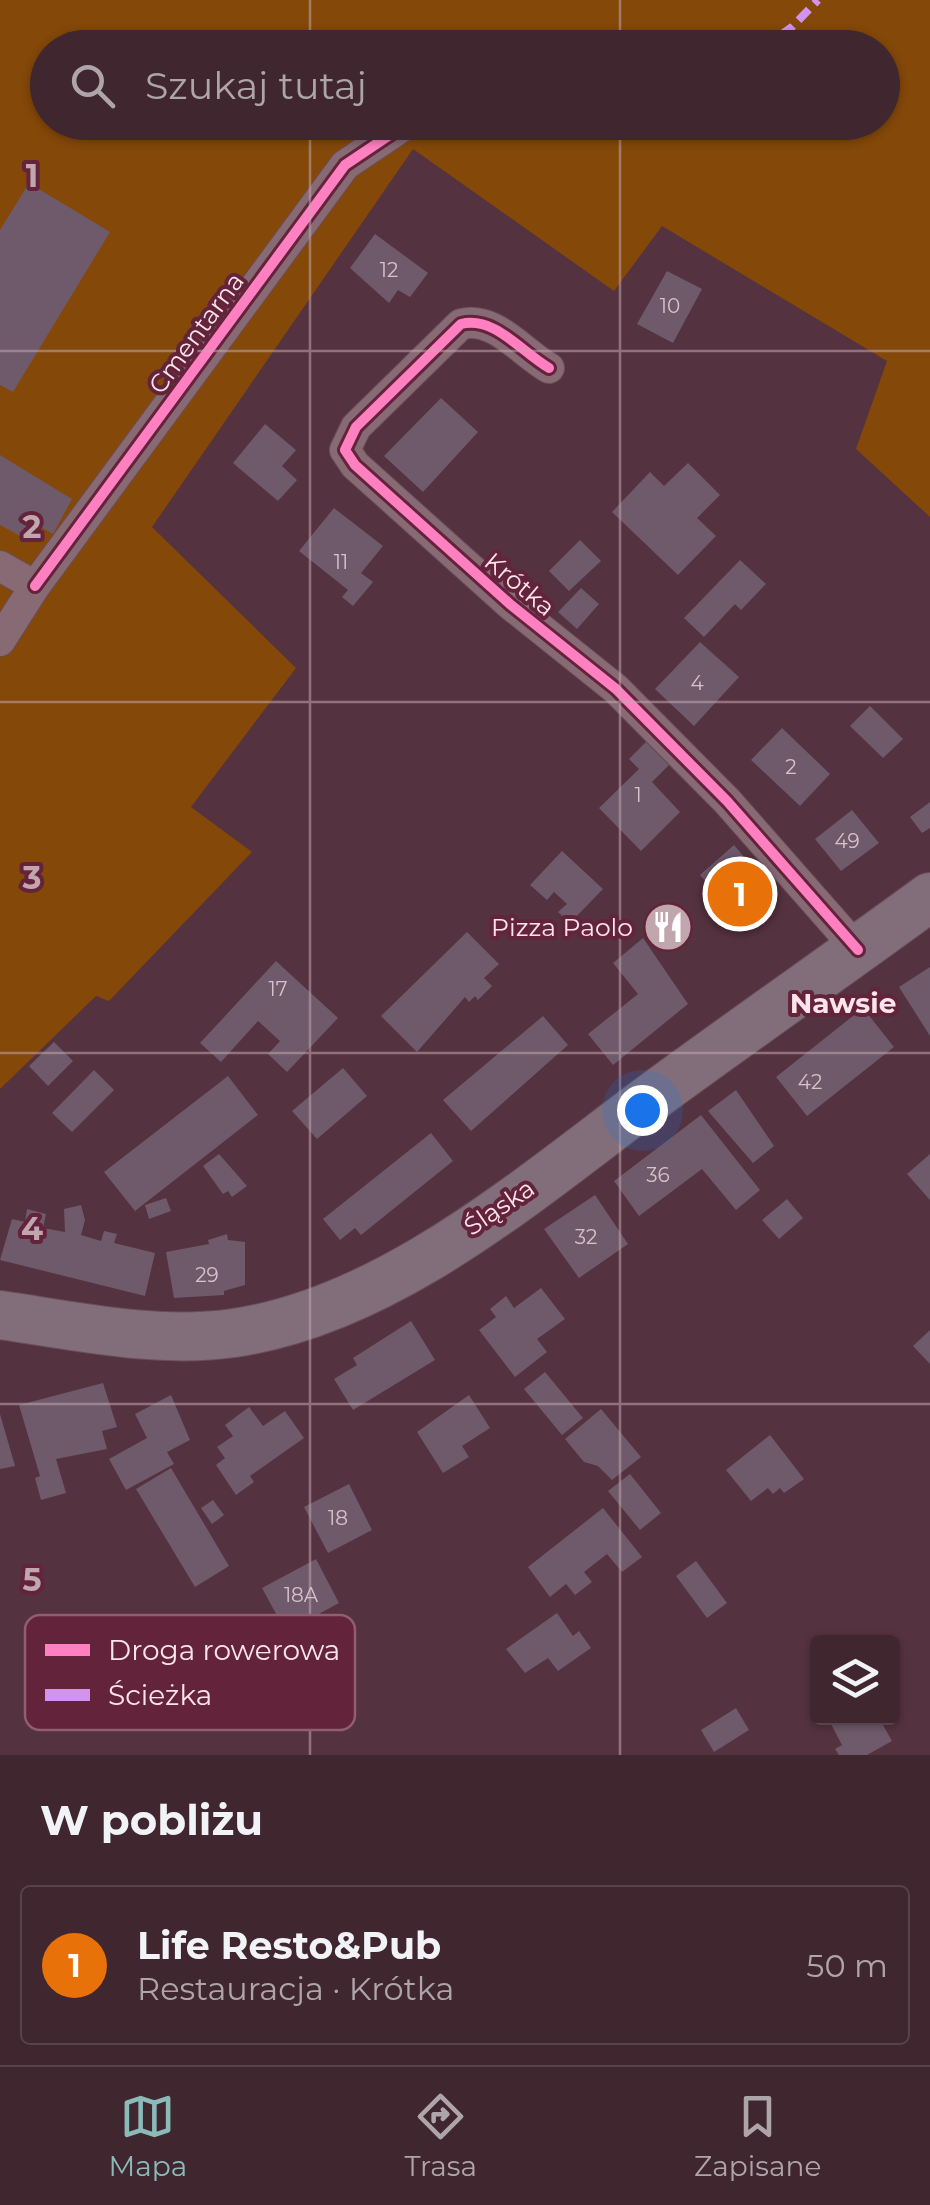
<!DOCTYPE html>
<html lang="pl">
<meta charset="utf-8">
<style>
body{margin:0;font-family:Montserrat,sans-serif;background:#4b323b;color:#f1f3f6}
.controls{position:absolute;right:30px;bottom:30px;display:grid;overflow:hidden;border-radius:10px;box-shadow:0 2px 8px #0004}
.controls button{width:90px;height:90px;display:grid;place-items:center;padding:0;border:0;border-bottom:2px solid #59434b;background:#40262f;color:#f1f3f6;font:50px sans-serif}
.you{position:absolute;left:642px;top:1110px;width:35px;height:35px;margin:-25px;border:8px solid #fff;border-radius:50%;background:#1a73e8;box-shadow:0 0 0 15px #1a73e833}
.badge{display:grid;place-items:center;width:65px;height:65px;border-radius:50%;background:#8bbbb9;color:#fff;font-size:32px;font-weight:700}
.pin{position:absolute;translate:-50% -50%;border:5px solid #fff;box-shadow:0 2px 10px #0006}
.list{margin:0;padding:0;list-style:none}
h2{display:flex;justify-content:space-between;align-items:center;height:130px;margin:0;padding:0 40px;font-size:42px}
h2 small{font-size:32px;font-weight:400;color:#aea5aa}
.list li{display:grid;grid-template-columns:65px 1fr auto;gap:30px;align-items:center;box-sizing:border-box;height:160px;margin:0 20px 20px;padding:0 20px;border:2px solid #59434b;border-radius:10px}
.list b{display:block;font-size:38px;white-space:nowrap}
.list p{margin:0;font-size:32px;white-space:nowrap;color:#aea5aa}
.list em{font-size:32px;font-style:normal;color:#aea5aa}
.icon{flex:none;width:55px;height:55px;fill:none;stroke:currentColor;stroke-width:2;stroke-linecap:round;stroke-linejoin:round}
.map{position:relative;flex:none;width:930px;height:1755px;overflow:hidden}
.search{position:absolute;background:#40262f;box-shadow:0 2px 8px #0004;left:30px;right:30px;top:30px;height:110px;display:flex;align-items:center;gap:25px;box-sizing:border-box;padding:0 35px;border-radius:55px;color:#aea5aa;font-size:38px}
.sheet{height:310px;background:#40262f}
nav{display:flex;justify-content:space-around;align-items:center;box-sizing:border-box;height:140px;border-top:2px solid #59434b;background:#40262f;font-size:28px;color:#aea5aa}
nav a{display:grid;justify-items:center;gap:5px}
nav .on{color:#8bbbb9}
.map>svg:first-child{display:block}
.green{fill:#844809;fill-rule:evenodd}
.building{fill:#6e5a6b}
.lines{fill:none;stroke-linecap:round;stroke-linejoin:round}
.street-casing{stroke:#6a4f5a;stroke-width:32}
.primary-casing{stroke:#6a4f5a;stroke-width:50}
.street{stroke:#886a75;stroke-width:30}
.primary{stroke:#826e7a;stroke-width:48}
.quiet{stroke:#d193ec;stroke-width:8;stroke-dasharray:15 8;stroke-linecap:butt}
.cycleway-casing{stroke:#63243b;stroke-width:16}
.cycleway{stroke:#ff80c0;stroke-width:10}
.grid{fill:none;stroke:#c2a6ae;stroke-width:2.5;stroke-opacity:0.55}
.labels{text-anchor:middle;stroke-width:8;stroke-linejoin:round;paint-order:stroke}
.number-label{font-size:20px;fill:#d8c2ca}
.street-label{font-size:25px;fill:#fce4ea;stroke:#63243b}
.poi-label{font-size:25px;fill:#fce4ea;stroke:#63243b;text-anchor:end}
.neighbourhood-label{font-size:28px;font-weight:bold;fill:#fce4ea;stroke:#63243b}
.key{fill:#63243b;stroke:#915e70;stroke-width:2.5}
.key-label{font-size:28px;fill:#fce4ea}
.grid-label{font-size:32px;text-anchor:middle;font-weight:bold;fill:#c2a6ae;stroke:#63243b;stroke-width:8;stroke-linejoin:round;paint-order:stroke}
</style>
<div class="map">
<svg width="930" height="1755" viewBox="0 0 930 1755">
<rect width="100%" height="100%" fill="#55323f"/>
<path class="green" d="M0,0H930V517L856,449L887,361L662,226L614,291L413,149L152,527L296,668L191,807L252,852L109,1001L96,996L0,1089ZM48,48H882V122H48Z"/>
<path class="building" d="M29,183L110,232L13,392L0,385V230Z
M375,234L428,273L410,297L398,290L389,303L350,268Z
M667,271L702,289L673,343L637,324Z
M441,398L478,432L423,492L384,456Z
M265,424L296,450L282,466L297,480L278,501L233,463Z
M0,455L72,499L53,534L33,523L24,538L0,525Z
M688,463L720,495L697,518L716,536L678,575L612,512L650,472L664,486Z
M334,508L383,546L361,573L373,582L353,606L342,597L348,590L299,551Z
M580,540L601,561L569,591L549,571Z
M740,560L766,584L741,610L735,604L704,637L684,618Z
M581,588L599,604L577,629L558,612Z
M700,642L739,677L694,726L655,689Z
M870,706L903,739L883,758L850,726Z
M782,728L830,774L800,806L751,760Z
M646,742L669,765L652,782L680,812L641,851L599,808L639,769L629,759Z
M930,802V828L922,833L910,817Z
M852,810L879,843L841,871L815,839Z
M734,845L777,895L743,925L700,875Z
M562,851L603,889L570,923L558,912L567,904L554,892L547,900L530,885Z
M680,906L691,921L655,948L644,933Z
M467,932L499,964L484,978L492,986L478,1000L475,996L469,1002L465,997L417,1052L381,1016Z
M643,938L688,1004L613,1065L588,1034L638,994L613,963Z
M276,961L338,1018L287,1072L268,1054L280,1041L258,1021L221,1062L200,1043Z
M930,967V1036L899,987Z
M863,1008L894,1047L807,1116L776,1077Z
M543,1016L568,1045L471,1131L443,1100Z
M54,1042L73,1061L48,1086L29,1066Z
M343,1068L367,1096L317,1139L292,1111Z
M94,1070L114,1090L72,1132L52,1113Z
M228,1076L258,1115L135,1211L104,1172Z
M736,1090L774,1146L753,1163L708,1111Z
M701,1115L760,1190L736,1210L702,1169L639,1216L614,1181Z
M431,1133L453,1161L361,1235L355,1228L340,1240L323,1219Z
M219,1154L247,1186L232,1197L228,1191L223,1194L203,1166Z
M930,1154V1200L907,1174Z
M595,1195L628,1244L579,1278L544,1229Z
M166,1198L171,1211L149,1219L145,1205Z
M787,1199L803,1218L779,1239L762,1220Z
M81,1205L85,1220L81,1235L101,1241L104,1231L117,1234L114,1243L155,1253L145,1296L0,1260L12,1219L25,1222L27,1209L46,1214L43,1228L65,1232L64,1209Z
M227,1234L228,1240L245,1242V1285L224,1291V1295L174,1298L166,1252L209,1244L208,1240Z
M541,1288L565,1319L537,1339L547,1352L515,1377L479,1330L496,1317L490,1309L506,1296L514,1308Z
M411,1321L435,1360L353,1410L334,1379L357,1365L353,1358Z
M930,1330V1364L913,1346Z
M545,1372L583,1418L562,1435L524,1389Z
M103,1383L117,1427L102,1431L107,1449L56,1459L66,1493L41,1500L35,1478L40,1476L19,1405Z
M171,1395L190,1440L167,1452L174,1464L126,1490L109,1459L147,1438L135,1414Z
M469,1395L490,1428L462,1446L469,1457L443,1473L417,1432Z
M249,1407L263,1426L285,1411L304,1438L250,1476L254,1482L236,1495L216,1465L225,1458L217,1447L233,1436L225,1425Z
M601,1409L641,1457L612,1480L598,1466L584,1462L565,1439Z
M0,1414L15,1466L0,1469Z
M770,1435L804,1479L784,1493L780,1488L773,1494L768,1488L751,1501L726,1470Z
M171,1468L229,1566L195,1587L136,1489Z
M630,1474L661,1513L640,1530L608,1491Z
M349,1484L372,1530L328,1553L304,1507Z
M213,1500L224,1515L212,1524L201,1508Z
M603,1508L642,1557L622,1572L607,1554L584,1572L592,1582L575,1595L566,1584L550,1597L528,1567Z
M316,1559L339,1603L286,1632L262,1588Z
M696,1561L727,1603L707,1618L676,1576Z
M557,1613L573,1636L579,1631L591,1648L558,1671L548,1658L525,1673L506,1649Z
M736,1708L749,1730L714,1752L701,1730Z
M842,1718H879L892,1741L867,1755H839L835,1749L842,1745L831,1724Z"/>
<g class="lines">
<g class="street-casing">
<path id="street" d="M549,368C520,351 495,316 461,324L356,427L345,450L355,465L511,605L616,689L727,801L858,950
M0,566L35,586L0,641
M35,586L345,165L409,122"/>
</g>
<g class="primary-casing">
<path id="primary" d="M0,1315C76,1326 157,1344 234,1333C392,1310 534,1184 659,1092C749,1026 840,963 930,897"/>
</g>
<use href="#street" class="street"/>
<use href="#primary" class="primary"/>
<path class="quiet" d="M762,48L792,27L818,0"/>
<g class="cycleway-casing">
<path id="cycleway" d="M549,368C520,351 495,316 461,324L356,427L345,450L355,465L511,605L616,689L727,801L858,950
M35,586L345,165L409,122"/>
</g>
<use href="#cycleway" class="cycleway"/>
</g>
<path class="grid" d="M310,0V48M620,0V48M310,122V1755M620,122V1755M0,351H930M0,702H930M0,1053H930M0,1404H930"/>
<defs>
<g id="restaurant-disc" transform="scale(2.5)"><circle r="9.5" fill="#c2a6ae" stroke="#63243b"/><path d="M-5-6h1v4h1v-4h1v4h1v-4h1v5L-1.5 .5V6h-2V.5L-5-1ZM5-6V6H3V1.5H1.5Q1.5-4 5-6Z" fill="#fff"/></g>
</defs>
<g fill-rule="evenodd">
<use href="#restaurant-disc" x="668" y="927"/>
</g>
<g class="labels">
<g class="number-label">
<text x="389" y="277">12</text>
<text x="670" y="313">10</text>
<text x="341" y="569">11</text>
<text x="697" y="690">4</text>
<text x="791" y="774">2</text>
<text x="638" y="802">1</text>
<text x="847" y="848">49</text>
<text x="278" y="996">17</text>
<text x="810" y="1089">42</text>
<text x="658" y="1182">36</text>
<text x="586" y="1244">32</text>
<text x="207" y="1282">29</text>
<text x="338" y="1525">18</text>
<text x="301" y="1602">18A</text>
</g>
<g class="street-label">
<text transform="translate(196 333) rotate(-54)" y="9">Cmentarna</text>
<text transform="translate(520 584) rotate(40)" y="9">Krótka</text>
<text transform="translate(499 1207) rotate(-34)" y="9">Śląska</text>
</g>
<g class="poi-label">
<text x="633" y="936">Pizza Paolo</text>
</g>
<g class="neighbourhood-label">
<text x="843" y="1013">Nawsie</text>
</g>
</g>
<rect x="25" y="1615" width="330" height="115" rx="15" class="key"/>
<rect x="45" y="1644" width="45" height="12" fill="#ff80c0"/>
<rect x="45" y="1689" width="45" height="12" fill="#d193ec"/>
<g class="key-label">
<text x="108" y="1660">Droga rowerowa</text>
<text x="108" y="1705">Ścieżka</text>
</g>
<g class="grid-label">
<text x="32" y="187">1</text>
<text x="32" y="538">2</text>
<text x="32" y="889">3</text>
<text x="32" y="1240">4</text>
<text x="32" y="1591">5</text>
</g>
</svg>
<div class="controls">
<button><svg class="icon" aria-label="layers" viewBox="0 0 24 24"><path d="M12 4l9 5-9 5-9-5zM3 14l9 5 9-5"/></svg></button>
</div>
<div class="you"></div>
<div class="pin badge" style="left:740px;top:894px;background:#e8710a">1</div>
<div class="search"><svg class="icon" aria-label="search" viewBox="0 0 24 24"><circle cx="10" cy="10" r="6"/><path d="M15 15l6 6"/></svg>Szukaj tutaj</div>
</div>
<section class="sheet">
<h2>W pobliżu<small></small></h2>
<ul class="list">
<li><span class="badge" style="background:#e8710a">1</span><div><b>Life Resto&amp;Pub</b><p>Restauracja · Krótka</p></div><em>50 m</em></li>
</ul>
</section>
<nav>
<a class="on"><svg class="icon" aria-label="map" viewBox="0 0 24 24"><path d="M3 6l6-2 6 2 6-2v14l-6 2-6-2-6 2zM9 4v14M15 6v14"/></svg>Mapa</a>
<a><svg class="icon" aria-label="directions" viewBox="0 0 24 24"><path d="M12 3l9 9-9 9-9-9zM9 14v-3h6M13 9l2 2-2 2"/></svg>Trasa</a>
<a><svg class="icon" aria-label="saved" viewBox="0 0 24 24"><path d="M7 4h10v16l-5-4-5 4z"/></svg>Zapisane</a>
</nav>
